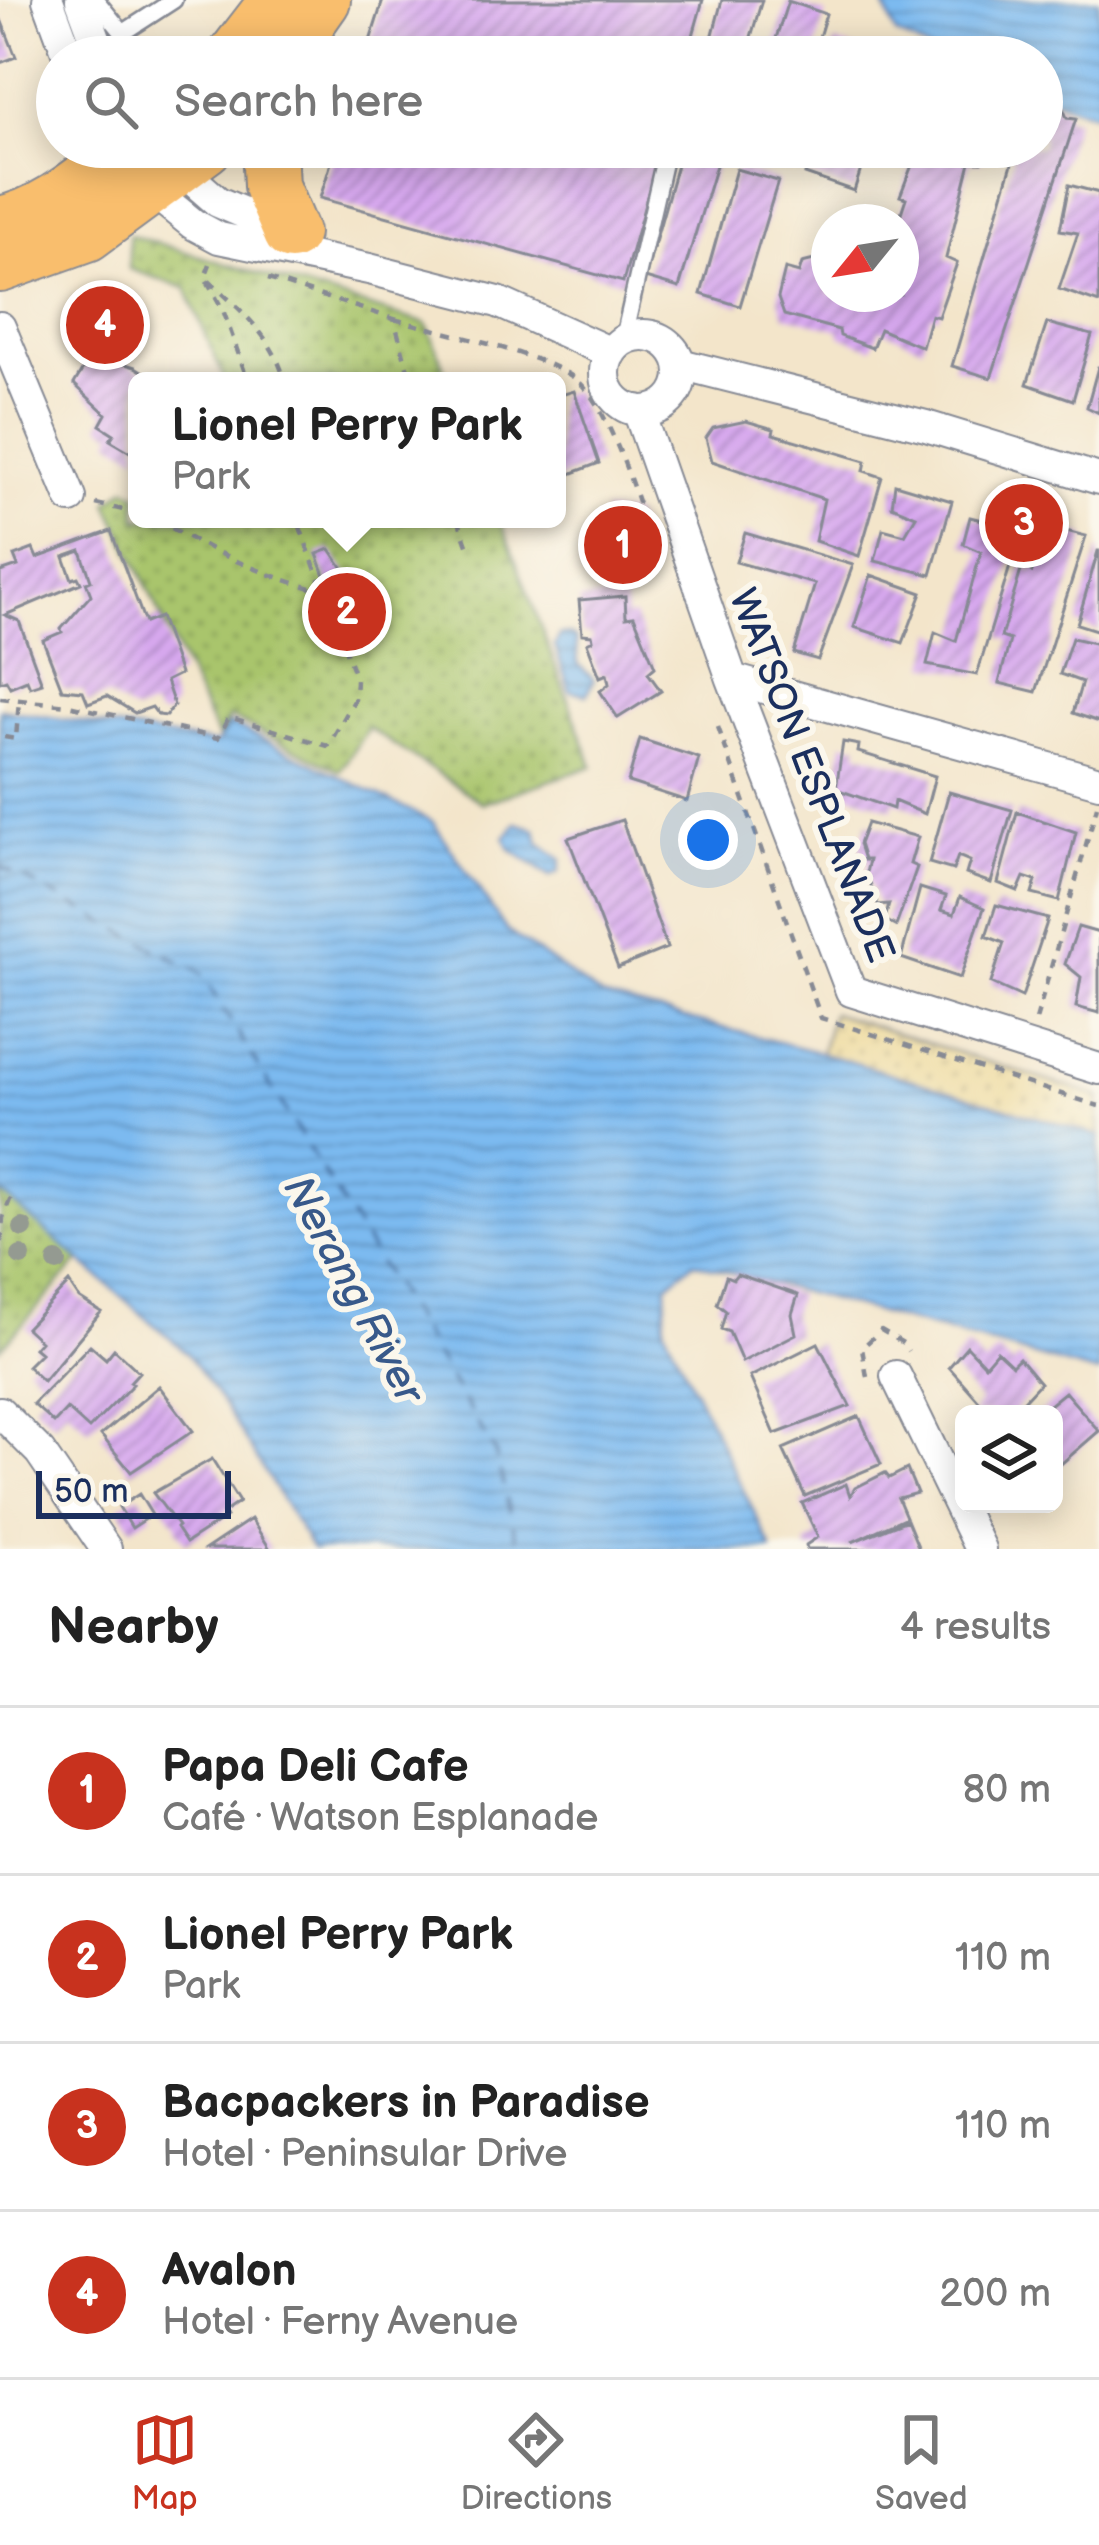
<!DOCTYPE html>
<meta charset="utf-8">
<style>
body{margin:0;font-family:"Balsamiq Sans",sans-serif;background:#f2f2f2;color:#222}
.controls{position:absolute;right:36px;bottom:36px;display:grid;overflow:hidden;border-radius:18px;box-shadow:0 6px 30px #0003}
.controls button{width:108px;height:108px;display:grid;place-items:center;padding:0;border:0;border-bottom:3px solid #e0e0e0;background:#fff;color:#222;font:60px sans-serif}
.compass{position:absolute;left:811px;top:204px;width:108px;height:108px;border-radius:50%;background:#fff;box-shadow:0 6px 30px #0003;rotate:240deg}
.scale{position:absolute;left:36px;bottom:30px;width:195px;box-sizing:border-box;padding-left:12px;border:6px solid #1b2f5e;border-top:0;font-size:33px;line-height:42px;white-space:nowrap;color:#1b2f5e;-webkit-text-stroke:9px #fbf7ec;paint-order:stroke}
.you{position:absolute;left:708px;top:840px;width:42px;height:42px;margin:-30px;border:9px solid #fff;border-radius:50%;background:#1a73e8;box-shadow:0 0 0 18px #1a73e833}
.badge{display:grid;place-items:center;width:78px;height:78px;border-radius:50%;background:#c8321e;color:#fff;font-size:39px;font-weight:700}
.pin{position:absolute;translate:-50% -50%;border:6px solid #fff;box-shadow:0 3px 12px #0006}
.popup{position:absolute;left:128px;top:372px;width:438px;height:156px;box-sizing:border-box;display:grid;place-content:center;border-radius:18px;background:#fff;filter:drop-shadow(0 3px 9px #0005);font-size:39px;white-space:nowrap;color:#767676}
.popup b{font-size:45px;color:#222}
.popup::after{content:'';position:absolute;left:50%;top:100%;margin-left:-24px;border:24px solid transparent;border-top-color:#fff}
.list{margin:0;padding:0;list-style:none}
h2{display:flex;justify-content:space-between;align-items:center;height:156px;margin:0;padding:0 48px;font-size:51px}
h2 small{font-size:39px;font-weight:400;color:#767676}
.list li{display:grid;grid-template-columns:78px 1fr auto;gap:36px;align-items:center;box-sizing:border-box;height:168px;padding:0 48px;border-top:3px solid #e0e0e0}
.list b{display:block;font-size:45px;white-space:nowrap}
.list p{margin:0;font-size:39px;white-space:nowrap;color:#767676}
.list em{font-size:39px;font-style:normal;color:#767676}
.icon{flex:none;width:66px;height:66px;fill:none;stroke:currentColor;stroke-width:2;stroke-linecap:round;stroke-linejoin:round}
.map{position:relative;flex:none;width:1099px;height:1549px;overflow:hidden}
.search{position:absolute;background:#fff;box-shadow:0 6px 30px #0003;left:36px;right:36px;top:36px;height:132px;display:flex;align-items:center;gap:30px;box-sizing:border-box;padding:0 42px;border-radius:66px;color:#767676;font-size:45px}
.sheet{height:828px;background:#fff}
nav{display:flex;justify-content:space-around;align-items:center;box-sizing:border-box;height:168px;border-top:3px solid #e0e0e0;background:#fff;font-size:33px;color:#767676}
nav a{display:grid;justify-items:center;gap:6px}
nav .on{color:#c8321e}
.map>svg:first-child{display:block}
.sand{fill:url(#sand-dots);stroke:#84847e;stroke-width:3}
.park{fill:url(#park-dots);stroke:#627a65;stroke-width:3}
.water{fill:url(#water-rules);stroke:#4c74a7;stroke-width:3}
.lines{fill:none;stroke-linecap:round;stroke-linejoin:round}
.ferry{stroke:#38598a;stroke-width:3;stroke-dasharray:15 12;stroke-linecap:butt}
.building{fill:url(#building-hatch)}
.lane-casing{stroke:#878a94;stroke-width:20}
.street-casing{stroke:#878a94;stroke-width:34}
.highway-casing{stroke:#878a94;stroke-width:58}
.path{stroke:#878a94;stroke-width:4.5;stroke-dasharray:9 9;stroke-linecap:butt}
.lane{stroke:#fff;stroke-width:15}
.street{stroke:#fff;stroke-width:30}
.highway{stroke:#f9be6d;stroke-width:54}
.tree{fill:#949a91}
.labels{text-anchor:middle;stroke-width:12;stroke-linejoin:round;paint-order:stroke}
.street-label{font-size:39px;fill:#1b2f5e;stroke:#fbf7ec}
.water-label{font-size:42px;font-style:italic;fill:#38598a;stroke:#fbf7ec}
</style>
<div class="map">
<svg width="1099" height="1549" viewBox="0 0 1099 1549">
<defs>
<pattern id="sand-dots" width="8" height="8" patternUnits="userSpaceOnUse" patternTransform="scale(3)"><rect width="8" height="8" fill="#eeda9e"/><path d="M2 2h.1M6 6h.1" fill="none" stroke="#ccbb8a" stroke-width="1.8" stroke-linecap="round"/></pattern>
<pattern id="park-dots" width="8" height="8" patternUnits="userSpaceOnUse" patternTransform="scale(3)"><rect width="8" height="8" fill="#a9c56c"/><path d="M2 2h.1M6 6h.1" fill="none" stroke="#89a05c" stroke-width="1.8" stroke-linecap="round"/></pattern>
<pattern id="water-rules" width="6" height="5" patternUnits="userSpaceOnUse" patternTransform="scale(3)"><rect width="6" height="5" fill="#7cbaf0"/><path d="M0 2.5h6" fill="none" stroke="#6598c6"/></pattern>
<pattern id="building-hatch" width="6" height="6" patternUnits="userSpaceOnUse" patternTransform="scale(3)"><rect width="6" height="6" fill="#d7a8ee"/><path d="M-1 1l2-2M0 6l6-6M5 7l2-2" fill="none" stroke="#ae89c4"/></pattern>
</defs>
<rect width="100%" height="100%" fill="#fbf7ec"/>
<filter id="ink" filterUnits="userSpaceOnUse"><feTurbulence type="fractalNoise" baseFrequency=".00833" numOctaves="2"/><feDisplacementMap in="SourceGraphic" scale="24" xChannelSelector="R" yChannelSelector="G"/><feConvolveMatrix kernelMatrix="1 2 1 2 8 2 1 2 1" color-interpolation-filters="sRGB"/></filter>
<filter id="wash" filterUnits="userSpaceOnUse"><feTurbulence type="fractalNoise" baseFrequency=".004" numOctaves="4" result="noise"/><feDisplacementMap in="SourceGraphic" scale="48" xChannelSelector="R" yChannelSelector="G"/><feGaussianBlur stdDeviation="2.7" result="paint"/><feColorMatrix in="noise" values="0 0 0 0 0 0 0 0 0 0 0 0 0 0 0 0 0 1.4 0 .05"/><feComposite in="paint" operator="in"/></filter>
<g filter="url(#wash)">
<rect width="100%" height="100%" fill="#f3e5ca"/>
<path class="sand" d="M832,1013L1099,1097V1136L821,1053Z"/>
<path class="park" d="M129,235L427,324L449,381H225L186,288L129,269Z
M126,488L137,493V519H500L593,766L483,803L368,728L340,771L229,717L218,738L108,503Z
M0,1192L81,1259L0,1349Z"/>
<path class="water" d="M882,0H1099V116L1042,95V57H942L896,34Z
M569,634L576,639L578,664L594,680L587,694L570,691L555,646L560,635Z
M0,709L216,744L230,724L432,821L507,931L602,997L821,1053L1099,1136V1374L694,1262L667,1285L664,1327L772,1549H312L225,1407L186,1352L0,1192Z
M516,823L536,829L539,843L561,859L559,872L550,876L510,849L505,838Z"/>
<g class="lines">
<path class="ferry" d="M0,866L201,973L495,1452L519,1549"/>
</g>
<g id="blocks">
<path class="building" d="M383,0H703L687,57H365Z
M722,0H762L745,57H707Z
M788,1L826,14L813,57H770Z
M0,17L16,57L0,63Z
M835,42L875,56V57H831Z
M1042,101L1063,108L1067,118L1076,119L991,378L952,366L1014,157L1002,147H1042Z
M336,147H661L623,282L320,198Z
M682,147L720,152L679,288L645,278Z
M811,147H868L854,191L805,174Z
M919,147H986L982,162H970L946,258L957,263L938,317L931,315L922,347L880,329L872,348L840,336L839,330L784,315L778,298L785,269L799,273L802,263L822,258L829,263V294H901V222H898L906,198L900,196Z
M736,169L778,181L740,306L701,294Z
M1069,185L1099,193V303L1059,289L1078,233L1060,230Z
M1047,323L1092,335L1073,400L1027,384Z
M92,354L135,367L158,381H137V456L110,440L114,434L100,425L106,414L74,384Z
M1098,367H1099V413L1087,407Z
M574,391L599,463L557,479V396Z
M746,421L774,429L773,434L866,461L864,471L882,477L859,556L815,541L824,499L712,461L706,438L713,428Z
M895,484L952,501L931,575L875,561L883,529L905,535L916,516L892,506Z
M603,511L633,514L655,565L599,555Z
M970,517L1021,530L977,675L927,665L935,632L956,641L981,552L963,544Z
M1046,526L1086,536L1036,692L999,683L1010,640L1001,637L1023,564L1032,572Z
M111,531L145,623L160,617L180,674L166,681L174,705L166,716L158,715L152,707L135,713L107,696L88,703L83,691L62,689L43,640L62,632L61,629L91,595L86,582L91,580L81,551L64,557L72,579L78,577L81,583L5,615L19,621L42,683L30,687L27,680L10,687L6,680L0,682V572L18,566L14,556L33,549L37,558Z
M745,533L853,565L818,660L794,653L815,584L736,562Z
M330,549L355,586L331,591L317,554Z
M1098,551H1099V631L1077,624Z
M871,575L922,593L903,643L854,627Z
M625,596L626,617L634,616L655,667L648,673L661,691L618,718L600,691L609,684L607,674L600,677L587,643L593,640L592,635L582,634L579,600Z
M1072,638L1099,644V722L1073,713L1082,682L1060,674Z
M640,739L699,758L687,801L628,782Z
M843,742L859,745L858,752L935,776L925,814L894,801L893,809L836,789Z
M949,792L1012,810L991,883L966,874L970,861L958,856L953,870L929,863Z
M1017,812L1076,832L1059,901L1032,894L1036,881L1024,877L1018,891L998,883Z
M622,820L667,948L618,968L568,838Z
M867,823L918,837L910,864L917,867L896,926L885,920L889,904L878,905L866,873L869,860H864L859,844Z
M920,888L946,896L941,910L954,914L960,897L984,908L960,978L901,958Z
M996,905L1048,919L1022,997L991,983L1004,943L986,936Z
M1078,927L1099,933V1013L1076,1007L1081,977L1065,964Z
M737,1274L798,1295L792,1314L796,1334L742,1362L729,1332L721,1329L726,1311L717,1304L726,1276L733,1279Z
M69,1283L79,1298L101,1312L43,1381L27,1366L40,1353L34,1348L40,1341L26,1328Z
M818,1343L850,1406L775,1434L750,1377Z
M90,1345L106,1359L114,1349L139,1372L130,1382L133,1384L89,1429L67,1409L54,1423L33,1404Z
M967,1346L985,1365L997,1351L1012,1365L1019,1358L1040,1383L1011,1414H971L980,1402L949,1367Z
M159,1386L193,1431L131,1472L101,1435Z
M1065,1392L1099,1431L1054,1470V1414H1038Z
M859,1416L881,1464L805,1496L783,1449Z
M212,1459L239,1502L223,1513L226,1517L186,1543L176,1528L178,1526L153,1493Z
M907,1469L917,1493L898,1498L906,1517L852,1542L907,1520L919,1549H807L806,1545L818,1537L802,1503L846,1484L850,1496L855,1488L885,1473L889,1478Z
M139,1494L152,1515L132,1528L119,1507Z
M251,1519L270,1549H206Z"/>
</g>
</g>
<g filter="url(#ink)">
<use href="#blocks" fill-opacity="0" stroke="#878a94" stroke-width="3"/>
<g class="lines">
<g class="lane-casing">
<path id="lane" d="M96,0L123,33L132,57
M123,33L174,0
M623,340L667,147"/>
</g>
<g class="street-casing">
<path id="street" d="M48,0L69,57
M81,0L102,57
M171,161L218,202L293,234
M139,180L193,224L219,238L369,269L498,302L611,353
M0,327L71,498
M605 373a38 38 0 1 1 76 0a38 38 0 1 1-76 0Z
M680,364L926,426L1099,479
M638,410L732,679L851,991L1099,1069
M732,679L1099,782
M896,1376L980,1549
M0,1412L40,1452L106,1549"/>
</g>
<g class="highway-casing">
<path id="highway" d="M234,57L278,0
M283,57L323,0
M269,147L271,186L291,233
M0,224C50,214 89,176 129,147
M0,265L87,234L205,147"/>
</g>
<path class="path" d="M210,264L205,277L223,310L248,381
M268,279L394,319L411,381
M209,281C242,311 273,337 285,381
M394,319C437,331 545,354 577,380C614,412 642,517 659,564
M96,504L137,513
M156,519C210,551 262,575 322,591
M458,519L469,550
M0,698L68,705L218,738L229,717L328,746L355,699L356,679L297,519
M718,727L821,1018L1099,1106
M4,737L16,739L19,700
M1036,1020L1097,806
M0,1260L3,1218L12,1194
M867,1377L862,1348L881,1330L903,1343L908,1351"/>
<use href="#lane" class="lane"/>
<use href="#street" class="street"/>
<use href="#highway" class="highway"/>
</g>
<g class="tree">
<circle cx="23" cy="1228" r="10"/>
<circle cx="21" cy="1256" r="10"/>
<circle cx="57" cy="1262" r="10"/>
</g>
</g>
<g class="labels">
<g class="street-label">
<text transform="translate(813 775) rotate(69)" y="14">WATSON ESPLANADE</text>
</g>
<g class="water-label">
<text transform="translate(355 1289) rotate(62)" y="15">Nerang River</text>
</g>
</g>
</svg>
<div class="controls">
<button><svg class="icon" aria-label="layers" viewBox="0 0 24 24"><path d="M12 4l9 5-9 5-9-5zM3 14l9 5 9-5"/></svg></button>
</div>
<svg class="compass" viewBox="-18 -18 36 36"><path d="M0-13l5 13h-10z" fill="#e53935"/><path d="M0 13l5-13h-10z" fill="#767676"/></svg>
<div class="scale">50 m</div>
<div class="you"></div>
<div class="pin badge" style="left:623px;top:545px">1</div>
<div class="pin badge" style="left:347px;top:612px">2</div>
<div class="popup"><b>Lionel Perry Park</b>Park</div>
<div class="pin badge" style="left:1024px;top:523px">3</div>
<div class="pin badge" style="left:105px;top:325px">4</div>
<div class="search"><svg class="icon" aria-label="search" viewBox="0 0 24 24"><circle cx="10" cy="10" r="6"/><path d="M15 15l6 6"/></svg>Search here</div>
</div>
<section class="sheet">
<h2>Nearby<small>4 results</small></h2>
<ul class="list">
<li><span class="badge">1</span><div><b>Papa Deli Cafe</b><p>Café · Watson Esplanade</p></div><em>80 m</em></li>
<li><span class="badge">2</span><div><b>Lionel Perry Park</b><p>Park</p></div><em>110 m</em></li>
<li><span class="badge">3</span><div><b>Bacpackers in Paradise</b><p>Hotel · Peninsular Drive</p></div><em>110 m</em></li>
<li><span class="badge">4</span><div><b>Avalon</b><p>Hotel · Ferny Avenue</p></div><em>200 m</em></li>
</ul>
</section>
<nav>
<a class="on"><svg class="icon" aria-label="map" viewBox="0 0 24 24"><path d="M3 6l6-2 6 2 6-2v14l-6 2-6-2-6 2zM9 4v14M15 6v14"/></svg>Map</a>
<a><svg class="icon" aria-label="directions" viewBox="0 0 24 24"><path d="M12 3l9 9-9 9-9-9zM9 14v-3h6M13 9l2 2-2 2"/></svg>Directions</a>
<a><svg class="icon" aria-label="saved" viewBox="0 0 24 24"><path d="M7 4h10v16l-5-4-5 4z"/></svg>Saved</a>
</nav>
